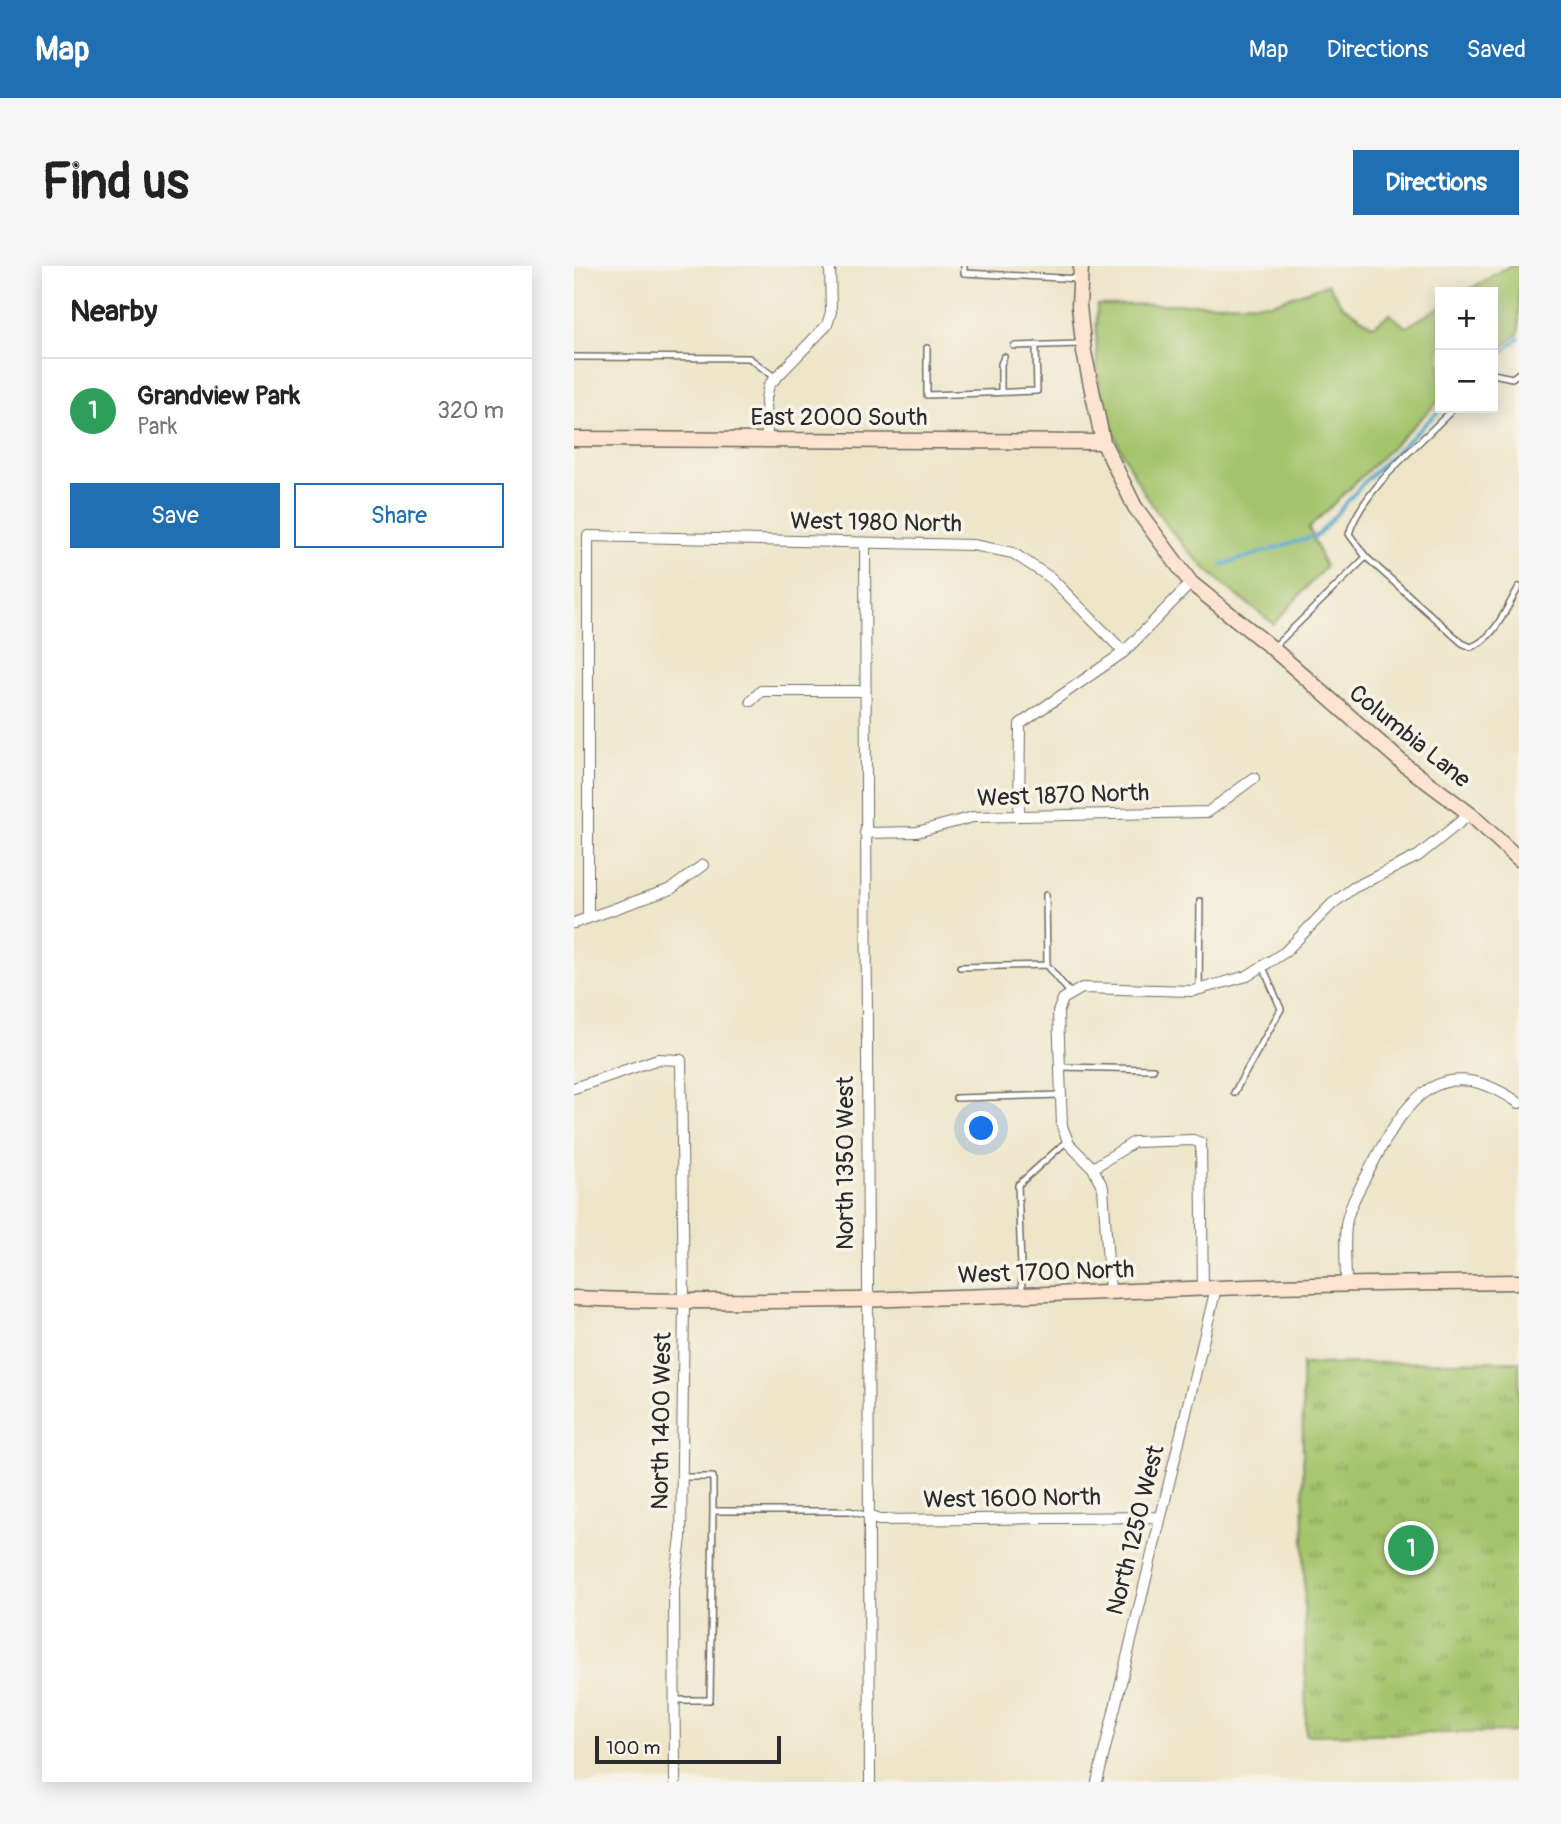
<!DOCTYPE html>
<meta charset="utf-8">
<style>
body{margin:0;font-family:Pangolin,sans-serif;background:#f6f6f6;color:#222}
.controls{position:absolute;right:21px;top:21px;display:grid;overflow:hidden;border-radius:0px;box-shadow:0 4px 18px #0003}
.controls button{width:63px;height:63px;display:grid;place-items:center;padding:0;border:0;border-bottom:2px solid #e0e0e0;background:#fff;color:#222;font:35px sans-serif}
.scale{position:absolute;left:21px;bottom:18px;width:186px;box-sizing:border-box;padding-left:7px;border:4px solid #2b2b2b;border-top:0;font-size:19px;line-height:24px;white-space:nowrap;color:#2b2b2b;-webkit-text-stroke:5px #f7f3e8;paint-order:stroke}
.you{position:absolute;left:408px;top:863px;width:24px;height:24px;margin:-18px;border:5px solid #fff;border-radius:50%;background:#1a73e8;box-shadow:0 0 0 10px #1a73e833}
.badge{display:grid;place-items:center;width:46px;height:46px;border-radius:50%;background:#1f6fb2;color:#fff;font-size:23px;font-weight:700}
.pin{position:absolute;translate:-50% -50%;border:4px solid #fff;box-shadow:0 2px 7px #0006}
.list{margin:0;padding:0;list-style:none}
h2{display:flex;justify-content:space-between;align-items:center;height:91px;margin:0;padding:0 28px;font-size:30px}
h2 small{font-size:23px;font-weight:400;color:#767676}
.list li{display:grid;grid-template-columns:46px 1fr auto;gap:21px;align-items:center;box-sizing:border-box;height:105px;padding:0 28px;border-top:2px solid #e0e0e0}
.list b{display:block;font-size:26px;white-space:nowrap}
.list p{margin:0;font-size:23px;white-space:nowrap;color:#767676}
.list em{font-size:23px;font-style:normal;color:#767676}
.actions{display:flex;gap:14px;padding:21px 28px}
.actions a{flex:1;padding:16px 0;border:2px solid #1f6fb2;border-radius:0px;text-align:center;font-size:24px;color:#1f6fb2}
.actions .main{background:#1f6fb2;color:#fff}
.map{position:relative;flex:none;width:945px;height:1516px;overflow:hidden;border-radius:0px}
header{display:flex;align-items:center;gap:42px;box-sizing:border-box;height:98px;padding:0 35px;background:#1f6fb2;color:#fff}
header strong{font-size:33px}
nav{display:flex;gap:38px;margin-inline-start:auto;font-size:24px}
.intro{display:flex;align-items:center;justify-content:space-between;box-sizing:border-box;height:168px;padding:0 42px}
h1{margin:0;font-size:49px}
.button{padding:18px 32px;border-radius:0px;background:#1f6fb2;color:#fff;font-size:24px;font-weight:700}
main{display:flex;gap:42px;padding:0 42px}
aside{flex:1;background:#fff;border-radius:0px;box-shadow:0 4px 18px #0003}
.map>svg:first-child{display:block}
.green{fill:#a4c46c;stroke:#68784c;stroke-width:2}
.park{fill:url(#park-tufts);stroke:#68784c;stroke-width:2}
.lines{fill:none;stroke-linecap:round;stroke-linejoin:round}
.stream{stroke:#50a8cd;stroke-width:3.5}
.lane-casing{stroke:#6f6c62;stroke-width:8}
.street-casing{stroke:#6f6c62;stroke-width:12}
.secondary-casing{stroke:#6f6c62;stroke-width:17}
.lane{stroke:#fff;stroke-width:5}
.street{stroke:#fff;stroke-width:10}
.secondary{stroke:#fde4d0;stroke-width:14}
.labels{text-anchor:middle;stroke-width:7;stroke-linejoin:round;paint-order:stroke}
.street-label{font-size:24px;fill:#2b2b2b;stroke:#f7f3e8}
</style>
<header>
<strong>Map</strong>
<nav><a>Map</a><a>Directions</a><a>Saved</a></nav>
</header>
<div class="intro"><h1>Find us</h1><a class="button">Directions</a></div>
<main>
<aside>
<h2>Nearby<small></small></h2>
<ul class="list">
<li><span class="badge" style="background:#2e9e5b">1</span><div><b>Grandview Park</b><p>Park</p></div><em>320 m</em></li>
</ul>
<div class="actions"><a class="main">Save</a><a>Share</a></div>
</aside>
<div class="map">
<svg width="945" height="1516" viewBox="0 0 945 1516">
<defs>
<pattern id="park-tufts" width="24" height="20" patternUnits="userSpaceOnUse" patternTransform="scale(1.75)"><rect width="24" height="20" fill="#a4c46c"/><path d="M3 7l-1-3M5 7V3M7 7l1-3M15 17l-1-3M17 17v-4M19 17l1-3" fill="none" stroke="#869f59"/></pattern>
</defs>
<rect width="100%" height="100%" fill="#f7f3e8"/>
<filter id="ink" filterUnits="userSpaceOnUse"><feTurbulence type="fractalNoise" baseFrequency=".0143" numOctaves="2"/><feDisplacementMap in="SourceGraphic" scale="14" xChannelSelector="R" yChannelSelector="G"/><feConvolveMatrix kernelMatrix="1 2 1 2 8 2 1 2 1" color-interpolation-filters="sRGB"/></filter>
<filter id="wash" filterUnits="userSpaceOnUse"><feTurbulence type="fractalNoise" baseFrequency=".00686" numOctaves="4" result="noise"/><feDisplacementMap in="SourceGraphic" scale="28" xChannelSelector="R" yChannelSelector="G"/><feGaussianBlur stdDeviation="1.57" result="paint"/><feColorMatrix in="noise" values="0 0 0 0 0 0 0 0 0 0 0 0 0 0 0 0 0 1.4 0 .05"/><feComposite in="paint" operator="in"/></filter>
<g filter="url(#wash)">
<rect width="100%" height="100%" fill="#eee5c9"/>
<path class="green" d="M935,0H945V67L919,89V26H891Z
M754,18L768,39L799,60L816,48L832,61L866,41V134L735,262L751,301L700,358C676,339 650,321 629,300C578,250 536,180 524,109C521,87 523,62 523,39L698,37Z"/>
<path class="park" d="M945,1095V1466L732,1469L728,1098Z"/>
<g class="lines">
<path class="stream" d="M919,95L945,72
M648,299L744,269L793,213L868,142"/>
</g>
</g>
<g filter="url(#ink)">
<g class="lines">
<g class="lane-casing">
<path id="lane" d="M390,0V7L506,13
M440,80L506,78
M353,82V129L463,125L462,79
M0,91L175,92L202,112
M919,108L938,112L945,107
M427,126V98L430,91
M880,142C848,176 788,223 775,268L792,291L888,377L897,381C921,373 932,342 945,321
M701,380L792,291
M472,629L473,699
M386,701L473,699L496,727
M625,724L626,635
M486,801L579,803
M660,827L707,743L689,701
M382,832L487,829
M448,1026L444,919L494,874
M108,1211H139V1245
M100,1434H136L139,1245H276L294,1250"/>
</g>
<g class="street-casing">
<path id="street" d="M193,175L192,132L195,119L253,59L257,46L256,2
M291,278L296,1516
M177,435L187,425H291
M445,550L446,458L550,386L617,317
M291,567L343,566L399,551L634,546L680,512
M14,651V270L399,279L439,287L477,312L550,386
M0,657L97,623L129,599
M0,822L84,793L107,794L110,1036L107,1272L100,1323L101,1516
M519,902L560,876L619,874L627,877L629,1022
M772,1018C772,999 770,978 772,959C775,938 789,917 798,899C833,831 868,784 945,837
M536,1026L529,922L519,902L495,878L488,860L484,746L489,733L508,722L619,725L673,710L711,686L758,638L779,622L844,590L896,548
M294,1250L305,1254L584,1251
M523,1516L642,1022"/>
</g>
<g class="secondary-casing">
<path id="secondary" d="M507,0L505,40L510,86L529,176L561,241L617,317L698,382L832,500L896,548L945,593
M0,173L529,176
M0,1032C215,1041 429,1029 644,1022C744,1018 845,1017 945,1016"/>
</g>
<use href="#lane" class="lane"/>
<use href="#street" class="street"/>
<use href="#secondary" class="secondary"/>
</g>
</g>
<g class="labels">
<g class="street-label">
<text x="265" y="159">East 2000 South</text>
<text transform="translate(302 256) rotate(1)" y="8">West 1980 North</text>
<text transform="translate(836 470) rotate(39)" y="8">Columbia Lane</text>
<text transform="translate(489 529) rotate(-2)" y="8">West 1870 North</text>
<text transform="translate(271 897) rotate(-90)" y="8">North 1350 West</text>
<text transform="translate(472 1006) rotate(-2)" y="8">West 1700 North</text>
<text transform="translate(87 1155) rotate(-89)" y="8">North 1400 West</text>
<text transform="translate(438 1232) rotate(-1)" y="8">West 1600 North</text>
<text transform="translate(561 1264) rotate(-76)" y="8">North 1250 West</text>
</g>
</g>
</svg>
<div class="controls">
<button>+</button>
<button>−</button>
</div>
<div class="scale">100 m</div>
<div class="you"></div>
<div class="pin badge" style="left:837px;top:1282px;background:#2e9e5b">1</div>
</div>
</main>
